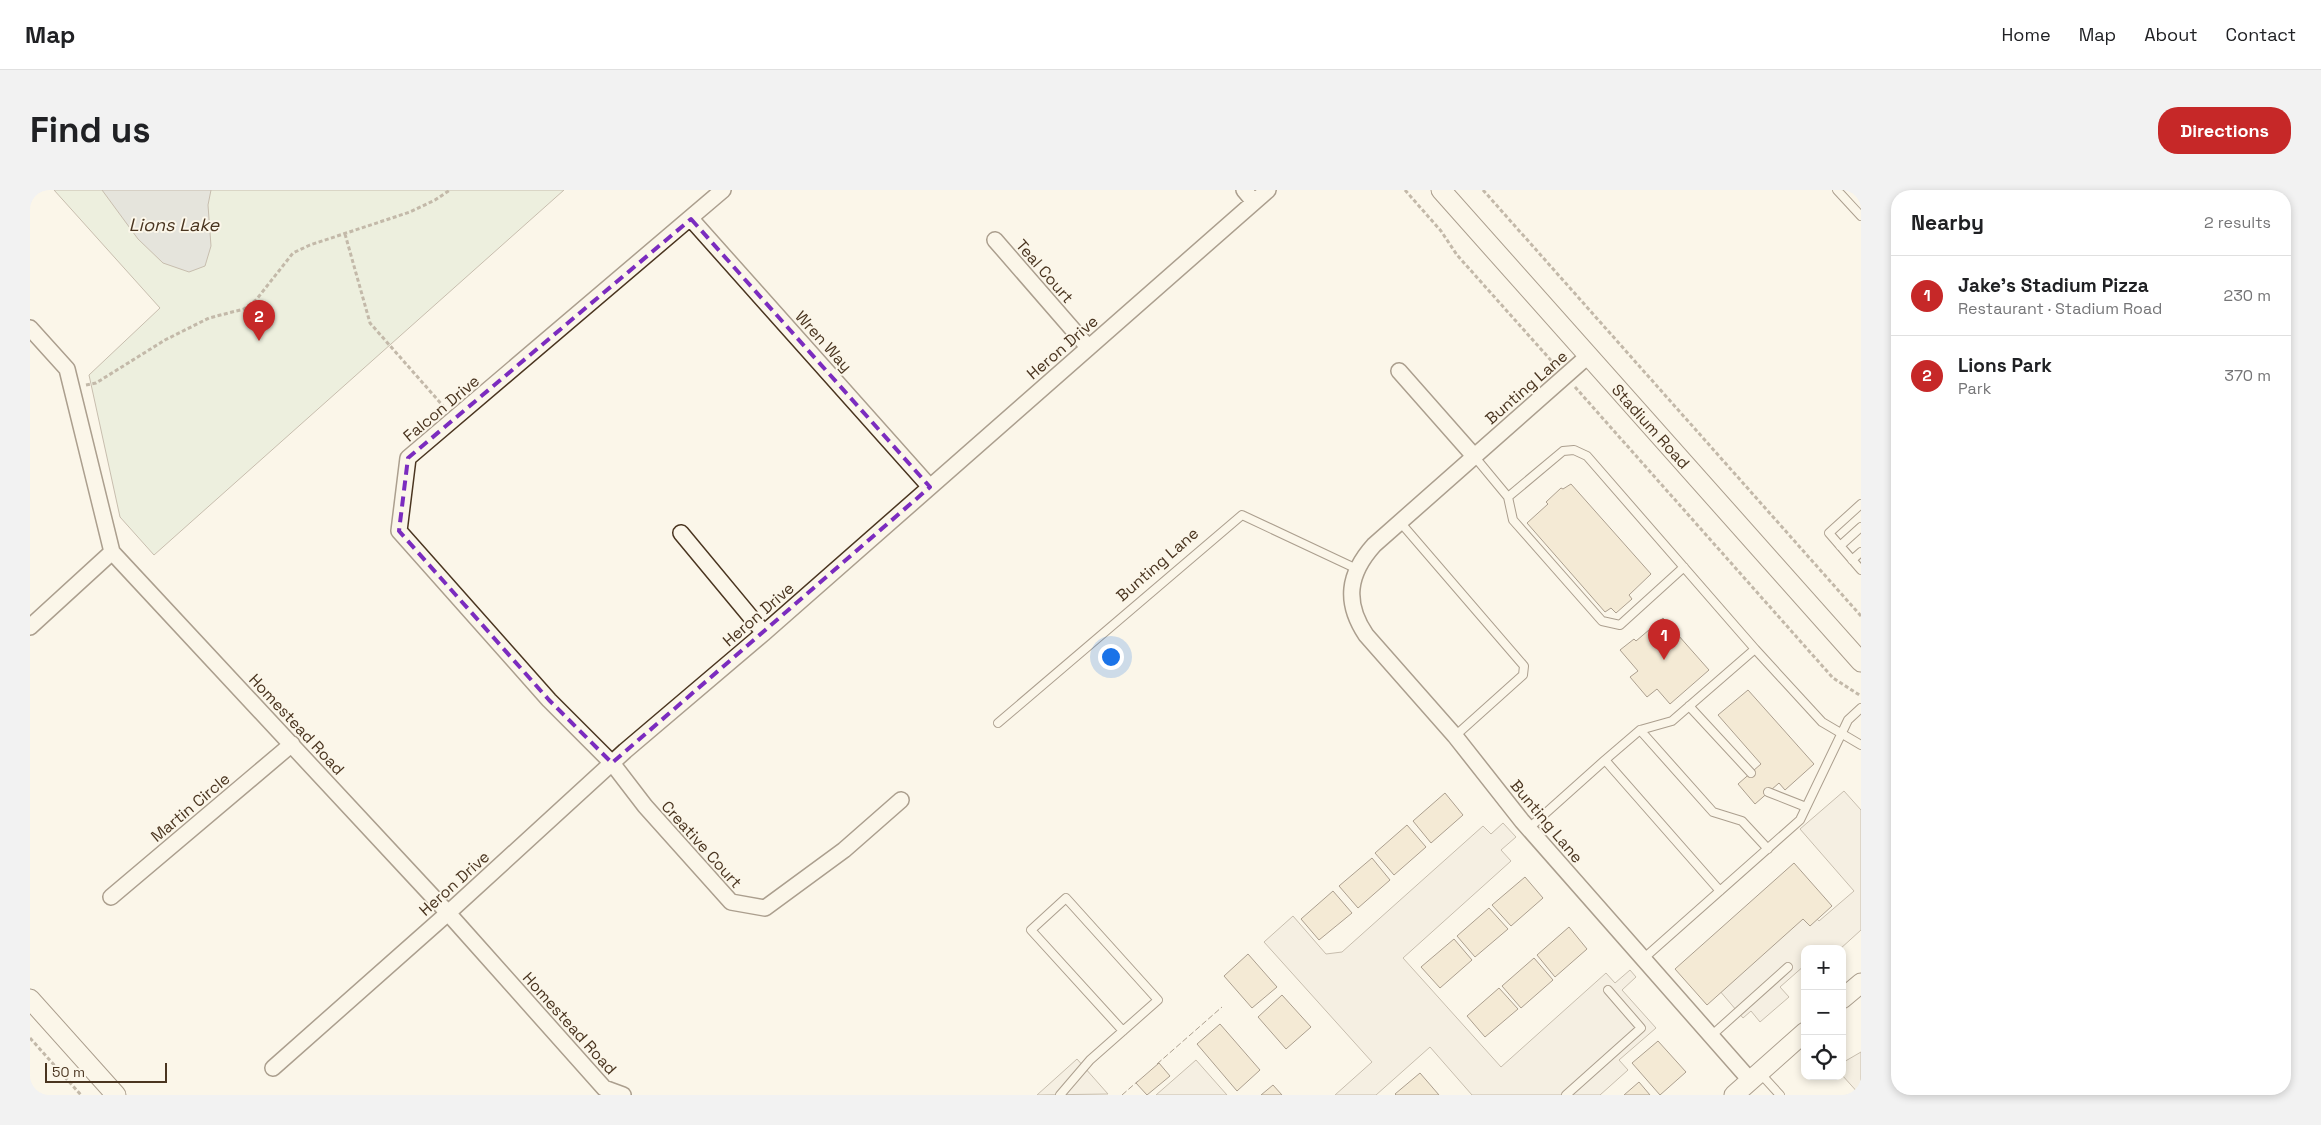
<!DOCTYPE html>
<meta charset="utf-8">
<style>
body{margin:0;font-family:"Space Grotesk",sans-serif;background:#f2f2f2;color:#202124}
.controls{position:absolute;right:15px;bottom:15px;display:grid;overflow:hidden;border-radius:10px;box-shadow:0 2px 8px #0003}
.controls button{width:45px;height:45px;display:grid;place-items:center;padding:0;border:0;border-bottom:1px solid #e0e0e0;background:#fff;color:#202124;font:25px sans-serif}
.scale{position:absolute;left:15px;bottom:12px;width:122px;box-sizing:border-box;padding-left:5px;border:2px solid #4a3520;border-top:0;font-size:14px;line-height:18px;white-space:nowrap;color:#4a3520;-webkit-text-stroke:4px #fbf6e9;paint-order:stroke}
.you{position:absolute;left:1080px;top:466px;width:18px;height:18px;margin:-12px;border:4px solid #fff;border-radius:50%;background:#1a73e8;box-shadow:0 0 0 8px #1a73e833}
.badge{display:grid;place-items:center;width:32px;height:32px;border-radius:50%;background:#c62828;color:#fff;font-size:16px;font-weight:700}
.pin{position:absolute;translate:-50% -41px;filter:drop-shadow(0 1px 2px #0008)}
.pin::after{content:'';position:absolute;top:26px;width:18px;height:15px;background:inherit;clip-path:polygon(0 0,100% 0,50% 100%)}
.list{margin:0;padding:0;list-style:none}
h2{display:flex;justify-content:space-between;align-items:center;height:65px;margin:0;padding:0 20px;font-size:21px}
h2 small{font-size:16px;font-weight:400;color:#757577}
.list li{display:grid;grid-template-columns:32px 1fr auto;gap:15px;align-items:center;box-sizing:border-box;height:80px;padding:0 20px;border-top:1px solid #e0e0e0}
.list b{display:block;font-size:19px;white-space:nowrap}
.list p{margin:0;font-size:16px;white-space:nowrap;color:#757577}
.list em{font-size:16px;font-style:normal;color:#757577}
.icon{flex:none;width:28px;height:28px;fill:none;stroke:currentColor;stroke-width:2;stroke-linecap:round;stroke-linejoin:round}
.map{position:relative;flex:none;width:1831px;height:905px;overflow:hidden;border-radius:20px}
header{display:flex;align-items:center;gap:30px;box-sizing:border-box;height:70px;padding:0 25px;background:#fff;border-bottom:1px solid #e0e0e0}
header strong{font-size:24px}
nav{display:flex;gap:28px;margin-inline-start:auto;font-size:18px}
.intro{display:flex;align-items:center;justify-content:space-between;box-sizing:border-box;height:120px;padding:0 30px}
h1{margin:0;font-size:35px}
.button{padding:12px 22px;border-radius:20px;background:#c62828;color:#fff;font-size:18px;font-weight:700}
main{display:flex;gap:30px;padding:0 30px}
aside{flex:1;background:#fff;border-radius:20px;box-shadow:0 2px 8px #0003}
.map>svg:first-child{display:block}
.green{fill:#dce7d0;stroke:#887966}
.parking{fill:#ede7d9;stroke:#887966}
.water{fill:#c9cecd;stroke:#887966}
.building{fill:#ecdcbc;stroke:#4a3520}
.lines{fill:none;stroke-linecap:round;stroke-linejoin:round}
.service-casing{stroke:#4a3520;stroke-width:10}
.minor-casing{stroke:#4a3520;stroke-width:18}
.tertiary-casing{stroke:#4a3520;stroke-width:21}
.path{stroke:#7f6f5c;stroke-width:3;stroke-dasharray:4 2.5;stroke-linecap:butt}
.service{stroke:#fbf6e9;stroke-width:8}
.minor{stroke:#fbf6e9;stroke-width:15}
.tertiary{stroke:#fbf6e9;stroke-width:19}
.fence{stroke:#4a3520;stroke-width:1;stroke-dasharray:6 2.5;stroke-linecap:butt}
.marked{fill:none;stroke:#7b2cbf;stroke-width:4;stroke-dasharray:10 6;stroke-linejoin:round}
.labels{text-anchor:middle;stroke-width:4;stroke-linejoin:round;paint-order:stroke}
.street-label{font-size:16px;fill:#4a3520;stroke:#fbf6e9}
.water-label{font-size:18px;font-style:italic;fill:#4a3520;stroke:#fbf6e9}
</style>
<header>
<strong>Map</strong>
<nav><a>Home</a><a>Map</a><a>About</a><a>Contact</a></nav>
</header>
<div class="intro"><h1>Find us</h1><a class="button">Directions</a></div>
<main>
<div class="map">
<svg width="1831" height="905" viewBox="0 0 1831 905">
<rect width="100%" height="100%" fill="#fbf6e9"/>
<path class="green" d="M24,0H534L124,365L90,327L59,185L130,118Z"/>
<path class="parking" d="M1814,601L1831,620V740L1810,759H1775V775L1750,797L1759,807L1730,832L1721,821L1713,828L1689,800L1779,721L1789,731L1824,701L1770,639Z
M1473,633L1486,647L1471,660L1481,671L1373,768L1471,877L1576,783L1585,793L1600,780L1606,787L1592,800L1626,838L1589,870L1598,880L1570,905H1442L1400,857L1346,905H1305L1342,872L1234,752L1263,726L1296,764L1312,762L1453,636L1461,644Z
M1831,862V905H1830L1812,885V873Z
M1047,869L1078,904L1007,905Z
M1166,870L1197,905H1126Z"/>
<path class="water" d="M72,0H181L178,15L181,56L175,76L159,82L133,73L108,49Z"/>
<path class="building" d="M1541,294L1621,384L1599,405L1602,409L1586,423L1581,418L1575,422L1497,333L1518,314L1516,312L1531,298L1533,299Z
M1633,428L1679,480L1640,514L1627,499L1617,507L1600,487L1608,481L1590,460L1604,449L1606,451Z
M1718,500L1784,574L1755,600L1749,593L1725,614L1708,594L1731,574L1688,525Z
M1415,603L1433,625L1401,653L1383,631Z
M1377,635L1396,657L1364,685L1345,663Z
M1342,668L1360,690L1328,718L1309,696Z
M1764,673L1802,716L1780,736L1773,729L1677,815L1645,779Z
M1495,687L1513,708L1481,736L1462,715Z
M1303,701L1322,723L1289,750L1271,729Z
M1459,718L1478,739L1445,767L1427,746Z
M1539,737L1557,759L1525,787L1507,765Z
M1424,749L1442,770L1410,798L1391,777Z
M1218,764L1247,797L1222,818L1194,786Z
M1504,768L1523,790L1491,818L1472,796Z
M1469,798L1488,819L1455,847L1437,826Z
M1252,805L1281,837L1256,859L1228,827Z
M1190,834L1230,880L1207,901L1167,854Z
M1628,851L1656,882L1630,905L1602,873Z
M1129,873L1140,886L1117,905L1106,893Z
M1390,883L1409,905H1366L1365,904Z
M1609,892L1620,905H1594Z
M1243,895L1252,905H1231Z"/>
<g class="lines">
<g class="service-casing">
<path id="service" d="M1807,0L1831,26
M1444,266L1478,307L1533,261L1544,260L1557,266L1725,459
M1478,307L1483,330L1572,431L1590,435L1654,377
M1831,314L1799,343L1831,380
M1370,332L1494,476L1493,485L1425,546
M1810,356L1831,337
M1822,370L1831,362
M1659,516L1721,583
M968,533L1212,325L1327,379
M1610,540L1683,622L1712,631L1738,659
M1738,602L1776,617
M1499,638L1575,570
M1690,701L1575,570L1610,540L1642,531L1725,459L1792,532L1831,555
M1613,769L1770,630L1818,530L1831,518
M1681,846L1758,777
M1729,882L1750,905
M1030,905L1060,870L1128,810L1036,708L1001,740L1093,841
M1536,905L1611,838L1578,800"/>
</g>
<g class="minor-casing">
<path id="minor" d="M693,0L378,268L369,341L519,510L582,573L615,616L701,712L735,718L814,660L871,610
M1214,0L1224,12
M661,29L900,297
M965,50L1058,157
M0,138L37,179L82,362L418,723L574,898L593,905
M1558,166L1344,355C1318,384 1314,412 1336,445L1425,546L1492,631L1720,890
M1369,181L1444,266
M651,343L734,443
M0,437L82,362
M81,707L262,554
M243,878L418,723L595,561L734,443L1238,0"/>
</g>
<g class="tertiary-casing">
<path id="tertiary" d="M1411,0L1831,472
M0,809L86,905
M1812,809L1831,793
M1704,905L1775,842"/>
</g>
<path class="path" d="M1375,0L1411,41L1427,65L1526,176
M1453,0L1831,426
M315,44L340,133L414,217
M56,195L66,193L135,150L179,128L214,119L226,110L263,63L280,55L380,22L405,10L420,0
M1545,197L1803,488L1831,506
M0,848L51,905"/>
<use href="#service" class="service"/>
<use href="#minor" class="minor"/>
<use href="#tertiary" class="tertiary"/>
<path class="fence" d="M1127,874L1192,817
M1092,905L1108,891"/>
</g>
<path d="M0 0H1831V905H0ZM661,29L900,297L582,573L519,510L369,341L378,268Z" fill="#fbf6e9" fill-opacity=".55" fill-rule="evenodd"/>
<path class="marked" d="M661,29L900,297L582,573L519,510L369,341L378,268Z"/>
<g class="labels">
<g class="street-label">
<text transform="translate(1015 81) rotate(49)" y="6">Teal Court</text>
<text transform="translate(794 151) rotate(48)" y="6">Wren Way</text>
<text transform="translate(1032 157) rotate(-41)" y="6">Heron Drive</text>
<text transform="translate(1496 197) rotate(-41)" y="6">Bunting Lane</text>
<text transform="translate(411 218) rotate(-40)" y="6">Falcon Drive</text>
<text transform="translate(1621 236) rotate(48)" y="6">Stadium Road</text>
<text transform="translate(1127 374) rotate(-41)" y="6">Bunting Lane</text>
<text transform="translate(728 424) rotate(-41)" y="6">Heron Drive</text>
<text transform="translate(267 534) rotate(47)" y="6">Homestead Road</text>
<text transform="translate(160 617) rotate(-40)" y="6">Martin Circle</text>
<text transform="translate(1517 631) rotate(50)" y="6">Bunting Lane</text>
<text transform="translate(672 654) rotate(48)" y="6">Creative Court</text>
<text transform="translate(424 693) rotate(-42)" y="6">Heron Drive</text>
<text transform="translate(540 833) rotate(48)" y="6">Homestead Road</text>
</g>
<g class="water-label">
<text x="144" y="41">Lions Lake</text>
</g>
</g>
</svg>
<div class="controls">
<button>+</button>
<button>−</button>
<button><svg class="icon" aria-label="locate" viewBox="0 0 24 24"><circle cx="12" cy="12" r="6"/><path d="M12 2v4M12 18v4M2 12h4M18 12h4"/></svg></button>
</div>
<div class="scale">50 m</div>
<div class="you"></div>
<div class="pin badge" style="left:1634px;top:470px">1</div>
<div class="pin badge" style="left:229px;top:151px">2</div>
</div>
<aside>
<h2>Nearby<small>2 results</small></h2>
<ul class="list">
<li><span class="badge">1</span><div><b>Jake's Stadium Pizza</b><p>Restaurant · Stadium Road</p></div><em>230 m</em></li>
<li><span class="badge">2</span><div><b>Lions Park</b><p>Park</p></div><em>370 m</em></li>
</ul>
</aside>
</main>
